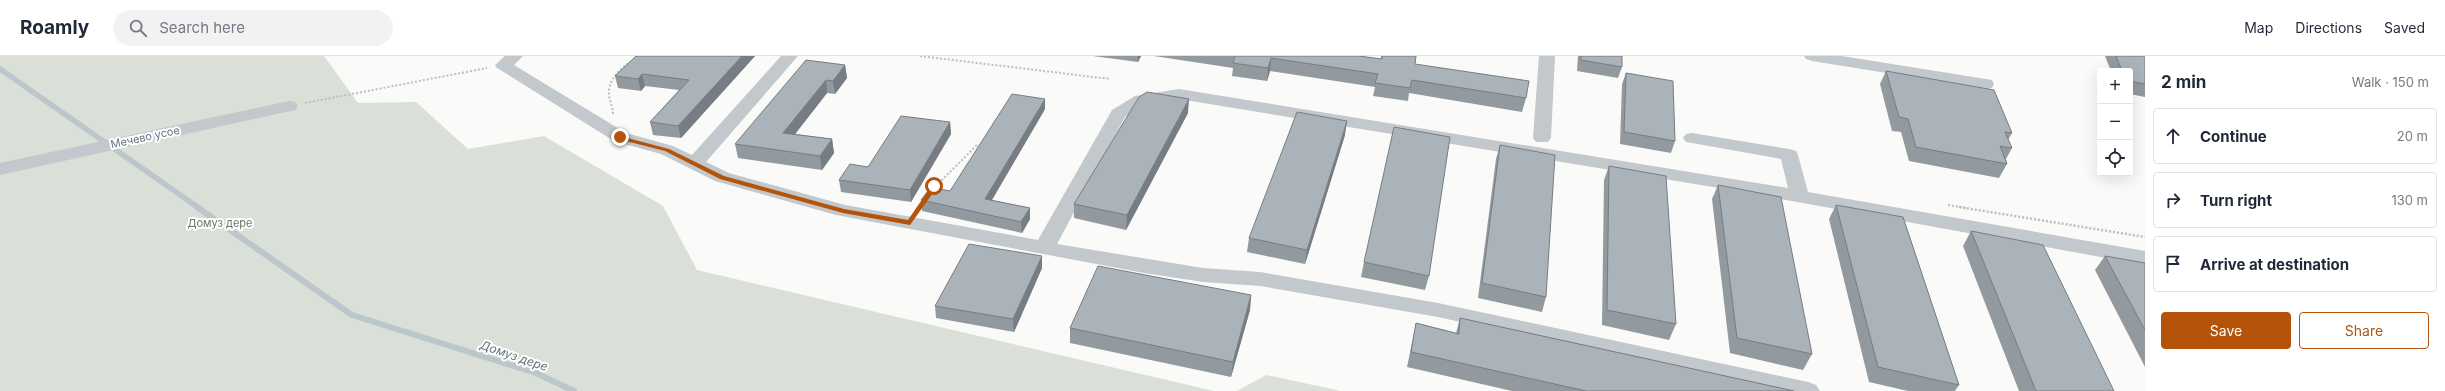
<!DOCTYPE html>
<meta charset="utf-8">
<style>
body{margin:0;font-family:Inter,sans-serif;background:#f2f2f3;color:#1f2937}
.controls{position:absolute;right:12px;top:12px;display:grid;overflow:hidden;border-radius:4px;box-shadow:0 4px 16px #0002}
.controls button{width:36px;height:36px;display:grid;place-items:center;padding:0;border:0;border-bottom:1px solid #e0e1e3;background:#fff;color:#1f2937;font:20px sans-serif}
.stop{position:absolute;width:12px;height:12px;margin:-9px;border:3px solid #b45309;border-radius:50%;background:#fff}
.stop.end{background:#b45309;border-color:#fff;box-shadow:0 1px 4px #0008}
.list{margin:0;padding:0;list-style:none}
h2{display:flex;justify-content:space-between;align-items:center;height:52px;margin:0;padding:0 16px;font-size:17px}
h2 small{font-size:13px;font-weight:400;color:#747a83}
.list li{display:grid;grid-template-columns:26px 1fr auto;gap:12px;align-items:center;box-sizing:border-box;height:56px;margin:0 8px 8px;padding:0 8px;border:1px solid #e0e1e3;border-radius:4px}
.list b{display:block;font-size:15px;white-space:nowrap}
.list em{font-size:13px;font-style:normal;color:#747a83}
.actions{display:flex;gap:8px;padding:12px 16px}
.actions a{flex:1;padding:9px 0;border:1px solid #b45309;border-radius:4px;text-align:center;font-size:14px;color:#b45309}
.actions .main{background:#b45309;color:#fff}
.icon{flex:none;width:22px;height:22px;fill:none;stroke:currentColor;stroke-width:2;stroke-linecap:round;stroke-linejoin:round}
.map{position:relative;flex:none;width:2145px;height:335px;overflow:hidden}
header{display:flex;align-items:center;gap:24px;box-sizing:border-box;height:56px;padding:0 20px;background:#fff;border-bottom:1px solid #e0e1e3}
header strong{font-size:19px}
nav{display:flex;gap:22px;margin-inline-start:auto;font-size:14px}
.search{width:280px;height:36px;background:#f2f2f3;display:flex;align-items:center;gap:10px;box-sizing:border-box;padding:0 14px;border-radius:22px;color:#747a83;font-size:15px}
main{display:flex}
aside{flex:1;background:#fff}
.map>svg:first-child{display:block}
.green{fill:#dadfd7}
.lines{fill:none;stroke-linecap:round;stroke-linejoin:round}
.stream-far1{stroke:#bbc7cb;stroke-width:5.5}
.stream{stroke:#bbc7cb;stroke-width:6}
.path-far1{stroke:#bbbfc2;stroke-width:2;stroke-dasharray:2 2;stroke-linecap:butt}
.path{stroke:#bbbfc2;stroke-width:2.5;stroke-dasharray:2 2;stroke-linecap:butt}
.minor{fill:#c3c8cc;fill-rule:evenodd}
.wall{fill:#929a9f}
.shaded-wall{fill:#777d82}
.building{fill:#aab3b9;stroke:#777d82}
.route{fill:#b45309}
.labels{text-anchor:middle;stroke-width:4;stroke-linejoin:round;paint-order:stroke}
.street-label{font-size:11px;fill:#657683;stroke:#fff}
.park-label{font-size:11px;fill:#687a64;stroke:#fff}
.water-label{font-size:12px;font-style:italic;fill:#60757c;stroke:#fff}
</style>
<header>
<strong>Roamly</strong>
<div class="search"><svg class="icon" aria-label="search" viewBox="0 0 24 24"><circle cx="10" cy="10" r="6"/><path d="M15 15l6 6"/></svg>Search here</div>
<nav><a>Map</a><a>Directions</a><a>Saved</a></nav>
</header>
<main>
<div class="map">
<svg width="2145" height="335" viewBox="0 0 2145 335">
<rect width="100%" height="100%" fill="#fafaf8"/>
<path class="green" d="M0,0H324L358,47L416,46L468,93L544,80L663,150L697,214L1214,335H0Z
M1266,319L1341,335H1237Z"/>
<g class="lines">
<path class="stream-far1" d="M0,13L199,152"/>
<path class="stream" d="M197,151L352,259L536,317L574,335"/>
<path class="path-far1" d="M920,0L1110,23
M305,47L487,12
M613,58C613,51 610,46 609,40C607,25 620,12 632,5
M933,133L977,89
M1948,149L1966,152"/>
<path class="path" d="M1959,151L2145,181"/>
<path class="minor" d="M505,0H523L514,9L626,77L673,90L692,99L781,0H798L706,106L729,117L845,149L1038,184L1112,54L1135,40L1179,33L1788,132L1781,103L1692,87L1686,86L1683,82L1686,78L1692,77L1789,93L1796,95L1798,99L1808,136L2145,195V209L1725,133L1179,43L1146,48L1125,61L1057,188L1203,212L1260,216L1438,247L1808,326L1816,329L1820,335H1770L1438,261L1260,230L1203,226L1144,217L836,159L715,125L661,98L614,85L497,12L495,9Z
M1539,0H1555L1551,82L1548,86H1536L1533,82Z
M1804,0H1842L1986,23L1992,24L1994,28L1992,32L1986,33L1812,5L1806,3Z
M289,45L295,46L298,50L295,54L0,119V107Z"/>
</g>
<path class="wall" d="M755,0L681,82L653,79L650,66L679,34L645,30L641,35L618,32L615,20Z
M1093,0H1141L1138,6Z
M1154,0H1359L1381,3V0H1416L1415,8L1526,42L1522,56L1409,37L1408,45L1373,40L1375,31L1270,15L1267,25L1232,20L1233,12Z
M1578,0H1622V11L1618,22L1577,15Z
M2105,0H2145V41L2130,38V15H2111Z
M845,9L847,22L835,38L827,37L795,78L832,83L834,97L822,114L738,102L735,88Z
M1886,15L2012,77L2008,84L2012,92L2006,103L2007,108L1999,122L1909,105L1901,76L1892,75L1880,28Z
M1626,17L1675,85L1671,97L1620,88L1622,28Z
M1045,53L992,144L1030,152V163L1022,177L922,155L921,144L950,135Z
M1188,57L1126,174L1074,162V148Z
M950,66L951,78L911,146L841,136L839,124L868,111Z
M1345,79L1305,208L1247,196L1249,182Z
M1500,89L1546,241L1542,256L1478,242L1496,103Z
M1609,110L1676,268L1669,284L1602,269L1604,124Z
M1718,129L1812,298L1803,314L1730,297L1712,143Z
M1836,149L1959,329L1955,335H1908L1869,326L1829,163Z
M1971,175L2114,335H2019L1963,190Z
M2105,200L2145,207V311L2095,214Z
M1364,206L1429,220L1425,234L1361,221Z
M1042,212L1014,276L936,262L935,250Z
M1251,239L1250,254L1231,321L1070,287V272Z
M1460,262L1794,335H1512L1407,311L1416,267L1456,277Z"/>
<path class="shaded-wall" d="M742,0H755L681,82L678,70Z
M1138,0H1141L1138,6Z
M1271,2L1270,15L1267,25L1268,12Z
M845,9L847,22L835,38L833,25Z
M642,18L645,30L641,35L638,23Z
M826,24L827,37L785,91L783,77Z
M1045,43V53L986,154L985,143Z
M1189,43L1188,57L1126,174L1127,159Z
M1347,65L1345,79L1305,208L1307,194Z
M950,66L951,78L911,146L910,134Z
M832,83L834,97L822,114L820,100Z
M1030,152V163L1022,177L1021,166Z
M1042,200V212L1014,276L1013,263Z
M1251,239L1250,254L1231,321L1233,306Z"/>
<path class="building" d="M636,0H742L678,70L650,66L689,24L642,18L638,23L615,20Z
M1235,0H1359L1382,3V0H1416L1415,8L1529,25L1526,42L1412,24L1410,32L1375,27L1378,18L1271,2L1268,12L1233,7Z
M1581,0H1622V11L1581,4Z
M2116,0H2145V28L2130,25V15H2122Z
M806,4L845,9L833,25L826,24L783,77L832,83L820,100L735,88Z
M1886,15L1994,34L2012,77L2005,76L2012,92L2000,90L2007,108L1916,91L1908,63L1899,61Z
M1626,17L1673,25L1675,85L1624,76Z
M1147,36L1189,43L1127,159L1074,148L1139,41Z
M1012,38L1045,43L985,143L1030,152L1021,166L921,144L931,131L950,135Z
M1297,56L1347,65L1307,194L1249,182Z
M901,60L950,66L910,134L839,124L850,108L868,111Z
M1394,71L1450,81L1429,220L1364,206Z
M1500,89L1555,99L1546,241L1482,227Z
M1609,110L1666,120L1676,268L1607,254Z
M1718,129L1781,141L1812,298L1737,282Z
M1836,149L1903,161L1959,329L1878,311Z
M1971,175L2043,189L2114,335H2036Z
M969,188L1042,200L1013,263L935,250Z
M2105,200L2145,207V274Z
M1098,210L1251,239L1233,306L1070,272Z
M1460,262L1794,335H1586L1411,296L1416,267L1459,278Z"/>
<path class="route" d="M620,80L669,93L724,120L844,153L908,164L932,129L938,130L910,169L843,157L720,123L665,95L618,83Z"/>
<g class="labels">
<g class="street-label">
<text transform="translate(145 81) rotate(-12)" y="4">Мечево усое</text>
</g>
<g class="park-label">
<text x="220" y="171">Домуз дере</text>
</g>
<g class="water-label">
<text transform="translate(514 300) rotate(19)" y="4">Домуз дере</text>
</g>
</g>
</svg>
<div class="controls">
<button>+</button>
<button>−</button>
<button><svg class="icon" aria-label="locate" viewBox="0 0 24 24"><circle cx="12" cy="12" r="6"/><path d="M12 2v4M12 18v4M2 12h4M18 12h4"/></svg></button>
</div>
<div class="stop" style="left:934px;top:130px"></div>
<div class="stop end" style="left:620px;top:81px"></div>
</div>
<aside>
<h2>2 min<small>Walk · 150 m</small></h2>
<ul class="list">
<li><svg class="icon" aria-label="ahead" viewBox="0 0 24 24"><path d="M12 20V5M6 11l6-6 6 6"/></svg><div><b>Continue</b></div><em>20 m</em></li>
<li><svg class="icon" aria-label="right" viewBox="0 0 24 24"><path d="M7 20v-9h11M14 6l5 5-5 5"/></svg><div><b>Turn right</b></div><em>130 m</em></li>
<li><svg class="icon" aria-label="arrive" viewBox="0 0 24 24"><path d="M6 21V4h12l-3 4 3 4H6"/></svg><div><b>Arrive at destination</b></div></li>
</ul>
<div class="actions"><a class="main">Save</a><a>Share</a></div>
</aside>
</main>
